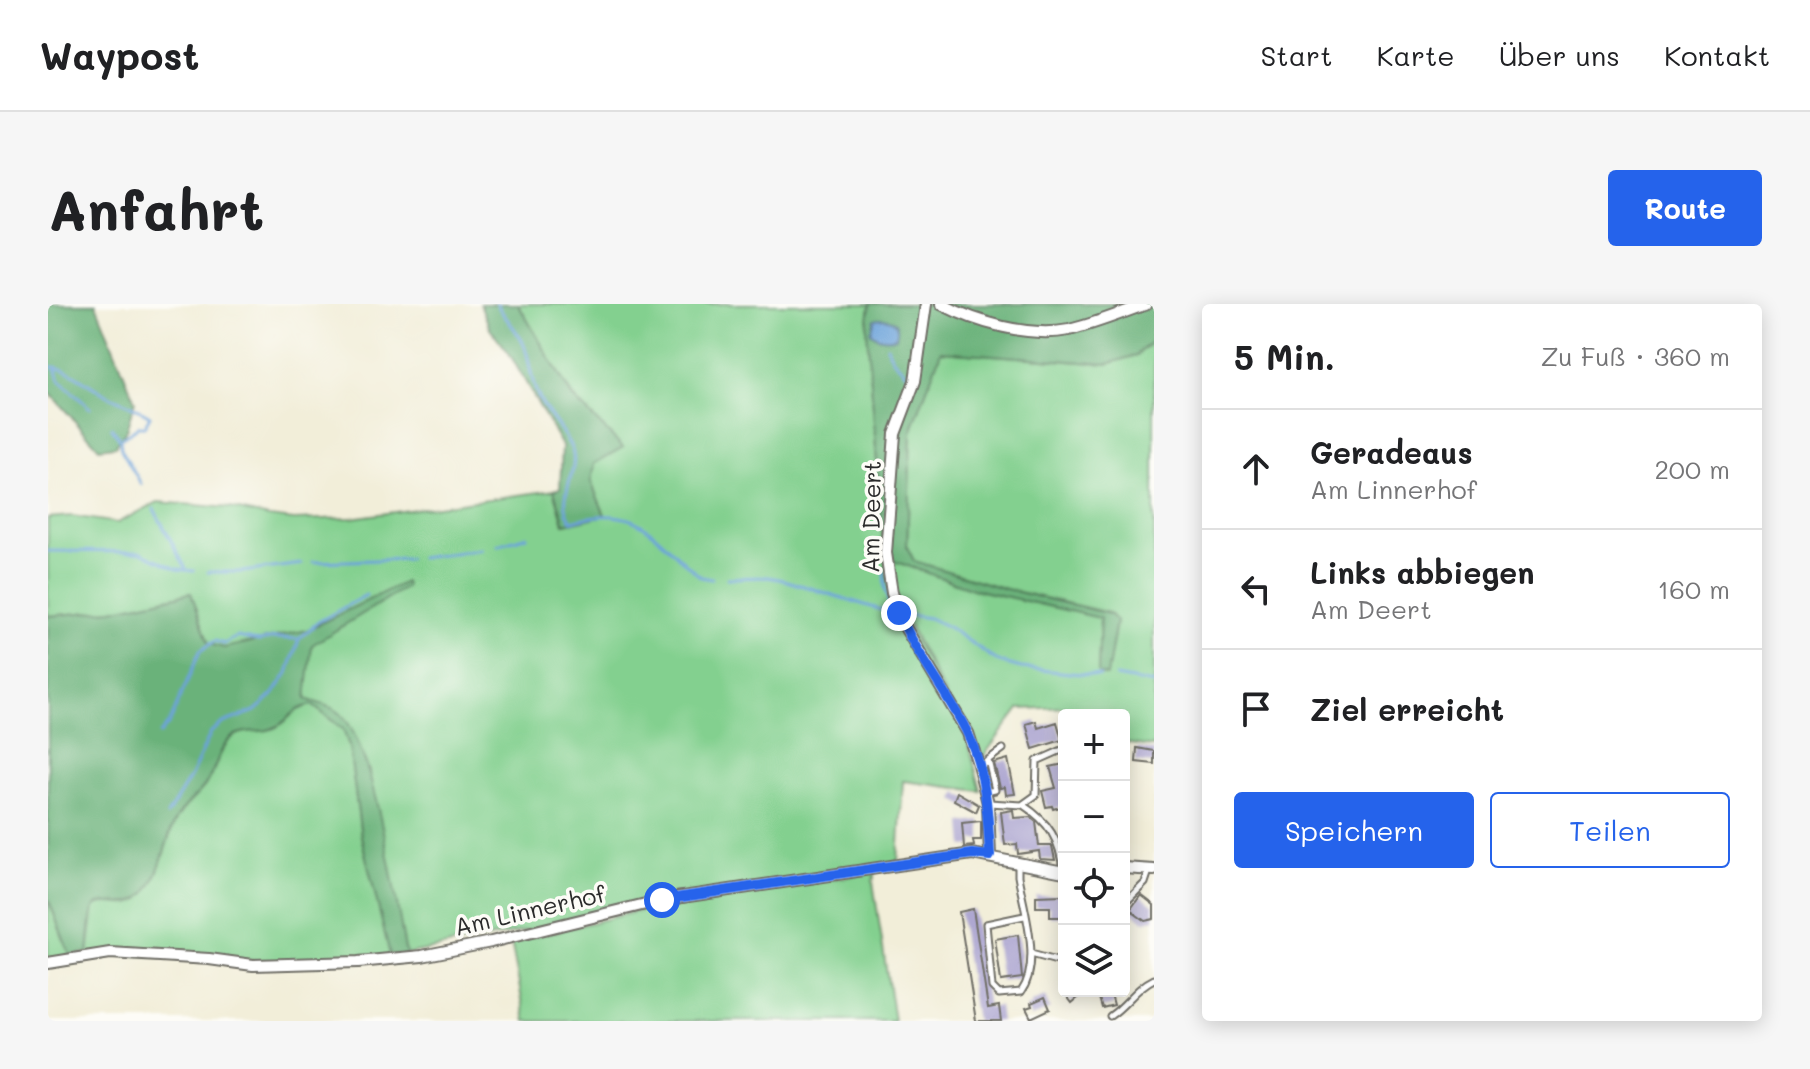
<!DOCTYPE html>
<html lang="de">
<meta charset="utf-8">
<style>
body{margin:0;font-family:Mali,sans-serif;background:#f6f6f6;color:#202124}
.controls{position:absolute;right:24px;bottom:24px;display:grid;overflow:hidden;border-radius:8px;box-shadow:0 4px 20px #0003}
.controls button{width:72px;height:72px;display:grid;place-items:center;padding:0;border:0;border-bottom:2px solid #e0e0e0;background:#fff;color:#202124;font:40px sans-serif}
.stop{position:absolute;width:24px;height:24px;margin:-18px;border:6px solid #2563eb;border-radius:50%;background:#fff}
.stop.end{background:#2563eb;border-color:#fff;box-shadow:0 2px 8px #0008}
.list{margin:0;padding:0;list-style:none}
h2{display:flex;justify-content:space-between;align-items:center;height:104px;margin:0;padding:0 32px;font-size:34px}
h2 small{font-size:26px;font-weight:400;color:#757577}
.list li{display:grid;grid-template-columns:52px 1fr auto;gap:24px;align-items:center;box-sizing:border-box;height:120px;padding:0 32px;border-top:2px solid #e0e0e0}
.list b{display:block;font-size:30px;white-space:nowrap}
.list p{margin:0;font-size:26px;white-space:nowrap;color:#757577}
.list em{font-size:26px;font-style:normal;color:#757577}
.actions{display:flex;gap:16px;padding:24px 32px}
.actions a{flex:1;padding:18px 0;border:2px solid #2563eb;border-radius:8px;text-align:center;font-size:28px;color:#2563eb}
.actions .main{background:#2563eb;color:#fff}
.icon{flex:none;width:44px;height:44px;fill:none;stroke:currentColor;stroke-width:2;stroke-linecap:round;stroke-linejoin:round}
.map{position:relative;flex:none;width:1106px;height:717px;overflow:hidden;border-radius:8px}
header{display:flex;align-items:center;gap:48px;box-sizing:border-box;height:112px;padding:0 40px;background:#fff;border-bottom:2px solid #e0e0e0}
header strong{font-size:38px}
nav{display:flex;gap:44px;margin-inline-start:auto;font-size:28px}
.intro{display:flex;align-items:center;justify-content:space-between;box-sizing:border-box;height:192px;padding:0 48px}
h1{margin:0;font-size:56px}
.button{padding:20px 36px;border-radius:8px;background:#2563eb;color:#fff;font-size:28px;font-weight:700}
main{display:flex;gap:48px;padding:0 48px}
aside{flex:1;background:#fff;border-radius:8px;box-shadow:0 4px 20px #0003}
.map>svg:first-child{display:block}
.green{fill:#83d08f;stroke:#577e5d;stroke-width:2}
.forest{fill:#6ab27a;stroke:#4a6e52;stroke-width:2}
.water{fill:#6ca3da;stroke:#4c6782;stroke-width:2}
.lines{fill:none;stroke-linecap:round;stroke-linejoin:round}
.stream{stroke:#6ca3da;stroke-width:3}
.building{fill:#aea7d1}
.service-casing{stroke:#716f68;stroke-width:9}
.minor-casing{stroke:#716f68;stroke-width:14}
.service{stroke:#fff;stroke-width:5}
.minor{stroke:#fff;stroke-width:10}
.route{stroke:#2563eb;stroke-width:10}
.labels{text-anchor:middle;stroke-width:7;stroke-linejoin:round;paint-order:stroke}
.street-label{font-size:24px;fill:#2b2b2b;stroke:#fdfcf7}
</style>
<header>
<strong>Waypost</strong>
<nav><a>Start</a><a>Karte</a><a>Über uns</a><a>Kontakt</a></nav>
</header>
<div class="intro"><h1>Anfahrt</h1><a class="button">Route</a></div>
<main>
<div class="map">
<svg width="1106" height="717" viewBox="0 0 1106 717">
<rect width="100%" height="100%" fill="#fdfcf7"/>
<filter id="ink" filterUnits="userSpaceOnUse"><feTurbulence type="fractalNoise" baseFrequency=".0125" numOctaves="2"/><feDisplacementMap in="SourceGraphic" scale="16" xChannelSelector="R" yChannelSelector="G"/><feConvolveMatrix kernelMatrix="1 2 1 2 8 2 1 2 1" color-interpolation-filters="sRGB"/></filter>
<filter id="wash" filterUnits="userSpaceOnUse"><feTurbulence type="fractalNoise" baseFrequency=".006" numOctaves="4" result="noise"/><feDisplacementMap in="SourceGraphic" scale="32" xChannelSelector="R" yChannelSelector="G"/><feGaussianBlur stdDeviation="1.8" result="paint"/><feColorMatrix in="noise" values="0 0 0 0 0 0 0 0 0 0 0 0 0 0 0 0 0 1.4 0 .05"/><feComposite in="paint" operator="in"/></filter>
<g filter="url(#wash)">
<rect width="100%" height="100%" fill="#f2eed9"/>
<path class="green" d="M470,0H822L819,25L835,242L843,295L918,429L933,487L855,477L850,557L724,579L358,650L321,467L305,428L258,395L263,341L358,283L255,333L176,344L161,340L143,289L64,306L0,312V214L24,212L69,219L110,198L182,204L221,213L246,216L303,214L506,186L516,220L557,211L543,178L545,159L574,143L524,92Z
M1106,36V443L1076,439V411H1031L1021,403L971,405L932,457L846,293L843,256L925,285L1052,314L1050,369L1059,371L1068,318L1061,309L958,285L866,257L859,243L863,129L893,47L1059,60L1089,51Z
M264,401L295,425L301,442L313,532L342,651C242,663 141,654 40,649L46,603C62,589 81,614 99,587C113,568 117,540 127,518C135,500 152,492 161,476C168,463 171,449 180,438C191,425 206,428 220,426C233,423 241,414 249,404Z
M827,568L825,578L846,717H478L463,638L616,601Z
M0,595L22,652L0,656Z"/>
<path class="forest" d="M0,0H48L87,97L78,126L67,142L51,144L0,87Z
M432,0H470L524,93L575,143L546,160L543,178L557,211L517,220L506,186L512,184L514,142L461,49L442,24Z
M822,0H1106V36L1088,51L1060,60L893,47L863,128L859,243L866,257L958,285L1061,310L1068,317L1059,372L1050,370L1052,314L925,285L843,256L835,235L819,25Z
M357,278L358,283L264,341L258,395C268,399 284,402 292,409C326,440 348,600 358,650L342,651L313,532L301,442L295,425L264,401C240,406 243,418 223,425C212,429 199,425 187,431C171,441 169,463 159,478C150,492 136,500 128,515C117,536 113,571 98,589C80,611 51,589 45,606C41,619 42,636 40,649L22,651L0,594V312L64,306L143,289L161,340L176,344L259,326Z"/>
<path class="water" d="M832,14C846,14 852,19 848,33C838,36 830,35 823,28L827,15Z"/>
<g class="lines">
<path class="stream" d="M449,0C456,14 470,26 476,41C483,57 481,75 491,94C500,112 517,128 524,146C532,169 506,194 524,217C594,197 606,235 653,273L664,275
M839,42C844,62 856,61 863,77
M0,63H7L11,76L42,104
M7,63C26,67 39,81 57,90C72,98 87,102 102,112L96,123L91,122L72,135
M64,124L72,135L73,145L93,180
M106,205L138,265
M450,241L479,232
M0,247L93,248L129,265L146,267
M372,254L433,245
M265,258L361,255
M160,268H194L254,260
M679,274L720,273L736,276L843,309L837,285L836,268
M860,311L881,314L900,323L951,358L973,364L1052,372
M1068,373L1106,380
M112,430L122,418L152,347L167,337L176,340L189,333L211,337L227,334L251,335
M119,511L143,472L163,428L175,419L207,407L214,401L225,391L240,369L251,335L270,318L318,291"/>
</g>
<g id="blocks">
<path class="building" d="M988,417L990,424L1009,418L1014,436L985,445L978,420Z
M1089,444L1106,447V460L1088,458Z
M960,455L967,490L958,491L957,483L952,484L946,459Z
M1016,460V502L1005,505L1004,502L998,503L994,487L1008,484L1002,463Z
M909,488L931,501L928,508L906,496Z
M965,506L966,514L982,513L988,518L991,542H1004L1007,556L992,555L991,547L970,550L969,540L957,541L953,508Z
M933,517V536H925L926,542L916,543L914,519Z
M1016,591V613H1002V603H988V592Z
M1093,591L1106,601V615L1097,617L1082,606Z
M925,605L940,704L951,702L953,717H928L911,608Z
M970,631L974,674L953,677L947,635Z
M1015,687H1038L1024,699Z
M1063,690L1066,701L1054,704L1051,694Z
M997,693L1002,705L983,714L978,704L984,702L983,699Z"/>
</g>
</g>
<g filter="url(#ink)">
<use href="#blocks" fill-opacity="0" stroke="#716f68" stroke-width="2"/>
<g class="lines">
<g class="service-casing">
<path id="service" d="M940,456L955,445
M933,463L940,456L947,486L938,488
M941,499L974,501L988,491L989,457L1016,445
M975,501C1001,518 1012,536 1015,567
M970,560V572C976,606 994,659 973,688L951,690L944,683L938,620L976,612
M1079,597L1097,579L1101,567
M983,650L1016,659
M1062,712C1079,701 1087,684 1106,675"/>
</g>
<g class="minor-casing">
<path id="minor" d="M878,0L867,77L847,130L838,249L844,289L855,320L920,429L930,460L940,499L942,552
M893,0C928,18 980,34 1021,26C1047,20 1073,9 1099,0
M1076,564L1106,566
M0,659L62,649L161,655L205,661L310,658L374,652L443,638L614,596L924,550L1016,568"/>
</g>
<use href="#service" class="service"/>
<use href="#minor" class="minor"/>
</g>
</g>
<g class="lines" filter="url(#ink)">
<path class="route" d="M614,596L924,550L942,552C940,509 938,466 918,426C898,386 868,351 851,309"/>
</g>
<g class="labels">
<g class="street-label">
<text transform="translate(824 213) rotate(-89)" y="8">Am Deert</text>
<text transform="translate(482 607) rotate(-13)" y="8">Am Linnerhof</text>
</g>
</g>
</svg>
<div class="controls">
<button>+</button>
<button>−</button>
<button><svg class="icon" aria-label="locate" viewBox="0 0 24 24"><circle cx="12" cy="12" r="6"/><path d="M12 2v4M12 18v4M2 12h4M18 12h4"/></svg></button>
<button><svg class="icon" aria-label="layers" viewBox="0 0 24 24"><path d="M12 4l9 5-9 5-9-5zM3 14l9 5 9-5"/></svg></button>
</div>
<div class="stop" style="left:614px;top:596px"></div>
<div class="stop end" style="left:851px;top:309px"></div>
</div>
<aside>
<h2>5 Min.<small>Zu Fuß · 360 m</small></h2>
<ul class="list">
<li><svg class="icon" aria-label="ahead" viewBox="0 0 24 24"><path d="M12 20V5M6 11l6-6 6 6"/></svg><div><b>Geradeaus</b><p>Am Linnerhof</p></div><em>200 m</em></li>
<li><svg class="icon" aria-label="left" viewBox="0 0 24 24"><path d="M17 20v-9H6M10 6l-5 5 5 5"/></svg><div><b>Links abbiegen</b><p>Am Deert</p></div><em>160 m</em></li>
<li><svg class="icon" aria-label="arrive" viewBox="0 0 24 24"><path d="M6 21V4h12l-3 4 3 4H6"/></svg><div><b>Ziel erreicht</b></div></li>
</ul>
<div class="actions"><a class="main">Speichern</a><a>Teilen</a></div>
</aside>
</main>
